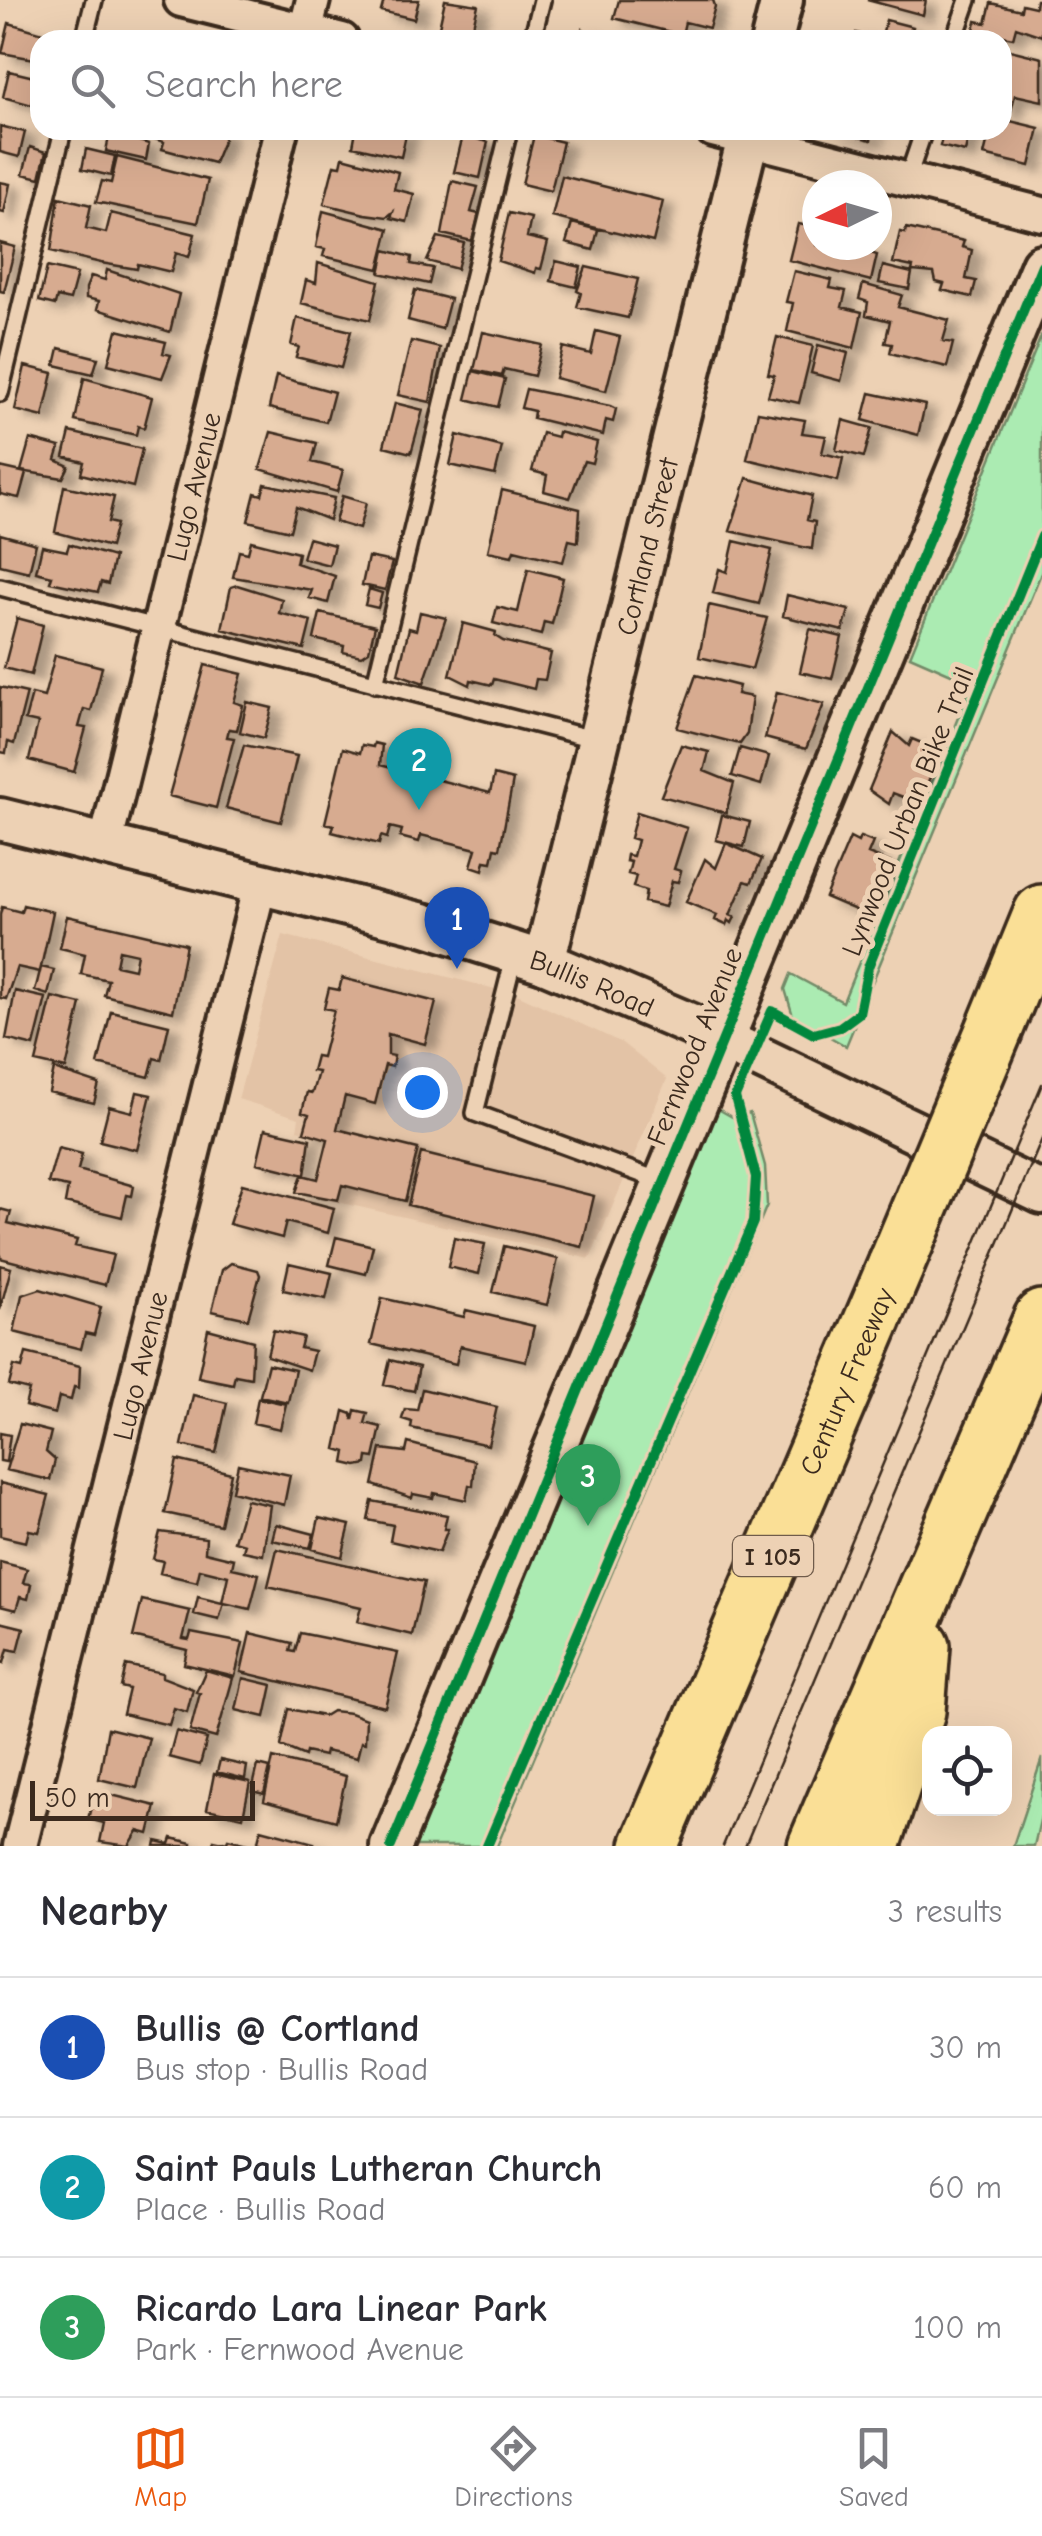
<!DOCTYPE html>
<meta charset="utf-8">
<style>
body{margin:0;font-family:"Comic Neue",sans-serif;background:#f2f2f3;color:#2b2b33}
.controls{position:absolute;right:30px;bottom:30px;display:grid;overflow:hidden;border-radius:20px;box-shadow:0 10px 40px #0002}
.controls button{width:90px;height:90px;display:grid;place-items:center;padding:0;border:0;border-bottom:2px solid #e1e1e2;background:#fff;color:#2b2b33;font:50px sans-serif}
.compass{position:absolute;left:802px;top:170px;width:90px;height:90px;border-radius:50%;background:#fff;box-shadow:0 10px 40px #0002;rotate:265deg}
.scale{position:absolute;left:30px;bottom:25px;width:225px;box-sizing:border-box;padding-left:10px;border:5px solid #3b2a1e;border-top:0;font-size:28px;line-height:35px;white-space:nowrap;color:#3b2a1e;-webkit-text-stroke:8px #edd1b4;paint-order:stroke}
.you{position:absolute;left:422px;top:1092px;width:35px;height:35px;margin:-25px;border:8px solid #fff;border-radius:50%;background:#1a73e8;box-shadow:0 0 0 15px #1a73e833}
.badge{display:grid;place-items:center;width:65px;height:65px;border-radius:50%;background:#ea580c;color:#fff;font-size:32px;font-weight:700}
.pin{position:absolute;translate:-50% -82px;filter:drop-shadow(0 2px 5px #0008)}
.pin::after{content:'';position:absolute;top:52px;width:35px;height:30px;background:inherit;clip-path:polygon(0 0,100% 0,50% 100%)}
.list{margin:0;padding:0;list-style:none}
h2{display:flex;justify-content:space-between;align-items:center;height:130px;margin:0;padding:0 40px;font-size:42px}
h2 small{font-size:32px;font-weight:400;color:#7c7c81}
.list li{display:grid;grid-template-columns:65px 1fr auto;gap:30px;align-items:center;box-sizing:border-box;height:140px;padding:0 40px;border-top:2px solid #e1e1e2}
.list b{display:block;font-size:38px;white-space:nowrap}
.list p{margin:0;font-size:32px;white-space:nowrap;color:#7c7c81}
.list em{font-size:32px;font-style:normal;color:#7c7c81}
.icon{flex:none;width:55px;height:55px;fill:none;stroke:currentColor;stroke-width:2;stroke-linecap:round;stroke-linejoin:round}
.map{position:relative;flex:none;width:1042px;height:1846px;overflow:hidden}
.search{position:absolute;background:#fff;box-shadow:0 10px 40px #0002;left:30px;right:30px;top:30px;height:110px;display:flex;align-items:center;gap:25px;box-sizing:border-box;padding:0 35px;border-radius:30px;color:#7c7c81;font-size:38px}
.sheet{height:550px;background:#fff}
nav{display:flex;justify-content:space-around;align-items:center;box-sizing:border-box;height:140px;border-top:2px solid #e1e1e2;background:#fff;font-size:28px;color:#7c7c81}
nav a{display:grid;justify-items:center;gap:5px}
nav .on{color:#ea580c}
.map>svg:first-child{display:block}
.built{fill:#e3c3a6}
.green{fill:#abebb2;stroke:#738a68;stroke-width:2.5}
.building{fill:#d7ab90;stroke:#3b2a1e;stroke-width:2.5;fill-rule:evenodd;filter:url(#shadow)}
.lines{fill:none;stroke-linecap:round;stroke-linejoin:round}
.service-casing{stroke:#3b2a1e;stroke-width:22}
.minor-casing{stroke:#3b2a1e;stroke-width:40}
.tertiary-casing{stroke:#3b2a1e;stroke-width:48}
.motorway-casing{stroke:#3b2a1e;stroke-width:62}
.service{stroke:#edd1b4;stroke-width:15}
.minor{stroke:#edd1b4;stroke-width:32}
.tertiary{stroke:#edd1b4;stroke-width:40}
.motorway{stroke:#fadf96;stroke-width:55}
.tram{stroke:#3b2a1e;stroke-width:2.5}
.motorway-bridge-casing{stroke:#3b2a1e;stroke-width:62;stroke-linecap:butt}
.motorway-bridge{stroke:#fadf96;stroke-width:55}
.cycleway-casing{stroke:#edd1b4;stroke-width:16}
.cycleway{stroke:#00873e;stroke-width:10}
.labels{text-anchor:middle;stroke-width:10;stroke-linejoin:round;paint-order:stroke}
.shield{fill:#edd1b4;stroke:#705c4b;stroke-width:2.5}
.shield-label{font-size:25px;font-weight:bold;fill:#3b2a1e}
.street-label{font-size:28px;fill:#3b2a1e;stroke:#edd1b4}
</style>
<div class="map">
<svg width="1042" height="1846" viewBox="0 0 1042 1846">
<defs>
<filter id="shadow"><feDropShadow dx="11" dy="6" stdDeviation="5" flood-color="#0004"/></filter>
</defs>
<rect width="100%" height="100%" fill="#edd1b4"/>
<filter id="ink" filterUnits="userSpaceOnUse"><feTurbulence type="fractalNoise" baseFrequency=".01" numOctaves="2"/><feDisplacementMap in="SourceGraphic" scale="20" xChannelSelector="R" yChannelSelector="G"/><feConvolveMatrix kernelMatrix="1 2 1 2 8 2 1 2 1" color-interpolation-filters="sRGB"/></filter>
<g filter="url(#ink)">
<path class="built" d="M283,935L519,995L622,1043L667,1079L590,1259L315,1197L328,1139L297,1130L299,1118L238,1099Z"/>
<path class="green" d="M1042,334V571L846,1046L793,1016L785,989L791,974L843,1002L972,683L910,656Z
M718,1109L734,1118L750,1113L765,1166L767,1205L497,1846H410Z
M1042,1758V1812L1034,1846H1013Z"/>
<path class="building" d="M384,0H419L414,19L381,11Z
M445,0L478,5L471,34L439,27Z
M619,0H713L715,6L709,28L685,22L682,35L614,18Z
M867,0H926L923,15Z
M1036,0H1042V36L1016,27L1013,38L984,32V36L973,34L976,21L986,23L991,3L1021,10L1022,4L1035,7Z
M886,20L913,27L910,40H854L856,33L881,39Z
M9,23L50,35L48,40H40V60L2,53Z
M583,29L593,35L614,40H581Z
M1002,48L1042,58V101L1015,95L1011,111L1002,109Z
M9,71L38,78L32,105L3,97Z
M1002,119L1039,128L1030,166L984,155L987,143L980,141L982,130H1002Z
M0,126L25,132L19,157L0,152Z
M153,130H223L224,139L214,163L162,149L164,142L151,138Z
M356,130H407L401,157L353,146Z
M831,130H873L871,140Z
M944,130H970L965,152L940,146Z
M110,132L149,144L146,160L106,151Z
M463,135L488,142L480,178L454,172Z
M534,135L563,142L551,191L522,184Z
M30,147L46,152L40,178L23,174Z
M86,149L115,156L111,176L82,169Z
M117,157L208,180L198,223L96,202L102,181L111,183Z
M343,157L398,172L394,189L414,194L407,222L391,218L393,212L387,217L365,214L324,204L334,165L341,166Z
M562,176L663,201L653,242L552,217Z
M452,181L478,187L471,212L479,214L472,241L442,234Z
M0,182L10,184L4,213L0,212Z
M59,197L91,205L86,228L106,233L111,213L195,234L189,257L176,253L171,272L138,264L137,269L101,263L51,251Z
M808,209L817,211V245H846L877,255L871,281L789,260L798,224L804,225Z
M323,211L389,229L379,269L323,256L325,249L316,247Z
M509,213L531,218L527,237L548,242L541,269L536,268L535,273L498,261Z
M572,223L598,230L593,250L566,243Z
M906,228L964,241L962,247L972,250L966,279L976,281L972,297L942,290L944,284L936,282L934,273L912,271L913,267L893,263L900,232L905,233Z
M438,237L464,243L457,269L427,261Z
M0,243L15,247L4,292L0,291Z
M385,250L412,257L411,264L433,268L429,284L380,273Z
M556,261L581,267L576,287L551,281Z
M318,263L379,281L370,320L301,303L306,280L316,283Z
M883,266L912,273L909,289L879,283Z
M47,267L77,274L70,300L57,297L55,305L39,301Z
M586,267L638,279L628,318L577,307L581,293L577,291Z
M107,270L179,294L170,332L97,309L99,301L86,298V288L91,276L105,280Z
M794,271L832,280L830,288L846,291L842,307L862,312L854,348L787,331L793,303L786,302Z
M863,284L902,295L898,307L949,320L943,341L953,343L947,367L890,353L892,344L885,343L890,321L866,315L868,302L859,299Z
M415,290L450,299L442,329L408,320Z
M297,318L351,331L341,368L296,357L299,347L291,345Z
M117,330L166,342L163,353L171,355L162,378L108,364Z
M596,331L620,337L606,391L555,378L563,347L591,354Z
M483,332L542,345L534,376L504,369L502,376L474,370Z
M777,337L813,346L799,403L768,396L774,375L768,374Z
M411,341L440,348L430,402L398,395Z
M818,345L848,353L841,381L811,373Z
M59,348L98,358L93,374L55,365Z
M25,366L53,373L43,417L15,410Z
M473,371L505,379L498,407L466,399Z
M276,376L334,392L326,422L269,408Z
M84,378L152,397L144,428L138,426L136,435L75,421Z
M526,389L610,406L616,409L613,422L606,420L603,435L533,418L534,411L521,408Z
M870,393L925,405L918,435L863,420Z
M395,403L423,410L411,453L384,446Z
M758,412L805,420L802,433L826,436L822,453L843,458L838,481L747,459Z
M843,420L872,428L864,457L836,450Z
M70,432L142,449L133,487L81,474L84,462L64,457Z
M271,432L317,443L312,462L343,470L337,492L260,469Z
M558,432L597,442L592,463L584,461L570,498L544,491L547,475L532,471L542,433L557,437Z
M457,435L502,447L495,475L450,465Z
M30,439L60,447L56,460L69,466L63,478L21,471Z
M0,467L26,473L19,498L0,494Z
M747,478L812,496L807,520L815,522L812,549L730,531Z
M265,484L334,498L329,520L296,507L290,531L248,521L255,493L262,495Z
M64,486L114,497L108,522L116,524L110,547L55,532Z
M502,490L580,509L578,542L569,540L563,562L514,550L512,556L488,551Z
M342,496L366,503L359,529L335,522Z
M0,534L36,544L29,572L0,565Z
M308,538L334,545L329,565L302,558Z
M251,541L298,553L296,563L335,576L328,603L309,598L312,590L233,577L239,551L248,553Z
M734,541L772,550L759,604L713,593L719,569L727,572Z
M69,544L114,557L108,584L101,582L98,592L50,582L52,576L36,572L42,546L67,551Z
M368,557L392,562L385,590L362,585Z
M528,569L563,578L552,624L544,622L541,635L493,623L497,607L518,612Z
M237,585L282,599L279,613L311,621L304,649L222,629L231,587Z
M369,589L382,593L378,608L365,605Z
M787,595L849,610L843,631L783,616Z
M709,605L767,618L752,669L699,657Z
M420,612L446,618L424,683L398,674L409,628L416,630Z
M320,613L375,626L369,651L361,656L343,652L344,646L314,639Z
M17,618L43,625L31,675L4,668Z
M463,623L496,632L495,636L503,641L551,653L545,680L536,679L534,689L494,679L492,685L471,680L470,685L450,675Z
M810,629L842,637L832,679L800,672Z
M55,655L102,667L91,711L84,709L79,727L86,728L74,772L29,760L38,723L25,720L32,694L44,697Z
M205,665L242,674L234,702L243,705L237,730L229,729L227,737L234,738L216,808L169,796Z
M696,675L739,686L737,694L752,697L747,734L740,744L677,728Z
M0,687L27,693L14,744L8,742L6,753L0,752Z
M777,692L824,704L806,749L765,738Z
M247,702L272,708L264,738L240,732Z
M893,732L909,746L912,739L941,751L919,803L893,793L889,804L869,790Z
M374,743L382,745L380,765L490,793L494,775L513,780L500,849L495,848L492,862L485,861L483,870L471,866L476,849L421,835L419,842L400,837L402,830L390,827L387,838L381,836L379,844L332,832L334,825L325,823L343,748L360,753L362,745L373,747Z
M244,745L297,756L281,822L226,808Z
M681,745L709,752L704,771L734,783L726,813L661,796Z
M740,748L769,756L761,785L732,776Z
M637,812L687,828L674,869L681,871L678,882L672,881L665,907L644,902L646,891L633,887L636,876L628,874L631,862L626,861L627,855L633,856L637,840L630,838Z
M722,815L750,822L744,847L716,840Z
M860,837L873,842L868,854L894,864L872,917L825,897L850,838L858,842Z
M726,843L762,859L751,883L745,881L730,915L735,917L732,923L728,920L726,925L715,920L717,915L686,902L705,859L716,868Z
M23,905L53,912L40,972L17,967L6,999L0,998V915L2,907L21,912Z
M67,916L186,944L173,1012L104,995L108,980L81,974L85,954L60,948ZM119,950L137,954L134,969L116,965Z
M41,967L54,970L48,995L35,991Z
M342,978L436,1002L425,1044L388,1034V1055L394,1056L392,1067L385,1065L375,1104L345,1096L337,1129L418,1149L405,1201L342,1185L338,1200L296,1192L302,1175L318,1179L328,1139L304,1132L309,1114L302,1112L307,1092L312,1093L318,1072L312,1071L316,1056L322,1057L334,1010L324,1008L329,988L339,990Z
M15,991L46,998L34,1046L6,1039Z
M52,997L81,1004L66,1069L36,1062Z
M111,1011L169,1025L161,1060L154,1058L149,1077L98,1064Z
M54,1069L99,1084L94,1103L49,1092Z
M137,1092L151,1095L137,1150L100,1141L109,1106L132,1112Z
M265,1129L310,1139L305,1175L257,1163Z
M58,1148L82,1154L78,1170L134,1186L132,1196L127,1195L122,1217L65,1203L68,1187L48,1183Z
M421,1153L594,1196L582,1247L408,1205Z
M242,1184L334,1208L328,1233L286,1222L282,1238L229,1224Z
M0,1209L11,1212L8,1223L77,1240L75,1246L113,1255L105,1285L0,1258Z
M336,1237L373,1246L366,1274L329,1265Z
M454,1238L485,1244L479,1274L448,1267Z
M504,1246L558,1259L547,1305L493,1292Z
M231,1263L258,1270L260,1275L248,1319L212,1311L222,1270Z
M289,1263L332,1273L326,1299L283,1290Z
M0,1265L11,1268L0,1310Z
M40,1289L101,1307L94,1335L85,1333L81,1349L14,1332L22,1295Z
M382,1298L464,1317L466,1310L534,1326L526,1361L460,1346L456,1364L371,1344Z
M208,1329L253,1341L251,1378L235,1375L233,1384L198,1377Z
M273,1330L303,1337L300,1348L314,1351L309,1370L267,1356Z
M26,1353L80,1366L79,1388L74,1387L71,1400L59,1397L55,1414L25,1406L29,1390L9,1385L14,1366L22,1368Z
M390,1360L419,1367L414,1391L384,1385Z
M268,1364L295,1370L288,1402L260,1396Z
M422,1389L497,1407L488,1445L411,1428L412,1422L402,1419L405,1409L417,1410Z
M193,1395L227,1403L216,1453L182,1445Z
M258,1398L286,1404L280,1429L253,1423Z
M355,1410L368,1413L365,1423L381,1427L374,1458L368,1457L367,1464L357,1466L344,1463L346,1452L336,1449L344,1411L352,1414L353,1420Z
M20,1424L51,1432L46,1452L55,1460L50,1480L6,1470Z
M0,1433L10,1435L6,1462L0,1461Z
M408,1443L475,1461L473,1486L469,1485L466,1500L434,1493L433,1498L413,1494L412,1498L373,1485L381,1449L406,1452Z
M177,1460L231,1473L220,1525L165,1513Z
M238,1464L290,1475L284,1505L232,1491Z
M0,1483L49,1495L39,1532L29,1530L26,1542L0,1536Z
M246,1500L270,1505L263,1555L243,1551L245,1544L234,1541Z
M372,1501L447,1515L444,1529H448L439,1552L390,1541L393,1525L368,1520Z
M319,1518L350,1525L342,1557L312,1549Z
M276,1524L314,1534L310,1548L272,1540Z
M160,1532L206,1538L205,1552L234,1559L232,1568L259,1574L250,1609L224,1603L219,1620L194,1614L198,1597L222,1603L228,1576L200,1569L197,1582L160,1573L163,1561L153,1559Z
M277,1549L424,1582L412,1635L357,1622L361,1607L268,1586Z
M0,1562L27,1569L23,1583L31,1584L28,1599L20,1597L16,1610L0,1606Z
M142,1600L190,1611L183,1639L189,1640L191,1633L243,1643L235,1676L184,1664L187,1650L133,1637Z
M0,1622L24,1628L18,1651L8,1649L4,1663L0,1662Z
M250,1633L292,1643L290,1651L295,1652L300,1633L398,1653L385,1707L241,1672Z
M126,1665L162,1673V1677L193,1689L187,1712L174,1708L169,1725L123,1714L129,1689L121,1687Z
M206,1670L233,1678L216,1738L190,1731L200,1693L196,1692Z
M243,1678L272,1685L265,1717L236,1710Z
M289,1709L324,1716L332,1711L350,1713L366,1719L365,1743L361,1742L357,1758L325,1751L324,1756L306,1752L305,1756L281,1746Z
M108,1728L149,1738L137,1788L99,1779Z
M176,1731L207,1739L200,1765L169,1757Z
M273,1758L346,1776L336,1821L264,1801Z
M220,1760L247,1766L245,1779L217,1772Z
M258,1765L270,1768L264,1794L252,1791Z
M214,1774L250,1782L243,1817L207,1809Z
M95,1791L156,1806L149,1834L138,1831L129,1846L100,1842L104,1823L88,1819Z
M261,1829L314,1843L313,1846H263L258,1841Z
M172,1838L192,1843V1846H155L156,1841L170,1844Z
M228,1839L252,1845L251,1846H212L214,1840L227,1843Z"/>
<g class="lines">
<g class="service-casing">
<path id="service" d="M84,40L94,0
M532,40L542,0
M954,40L968,0
M907,180L924,130
M0,393L63,130
M0,587L597,740
M375,684L509,130
M515,953L475,1113L663,1182"/>
</g>
<g class="minor-casing">
<g id="minor">
<path d="M181,0L342,40"/>
<path d="M303,40L313,0"/>
<path d="M713,130L1042,214"/>
<path id="s1" d="M105,846L281,130"/>
<path id="s2" d="M20,1846L260,884"/>
</g>
</g>
<g class="tertiary-casing">
<g id="tertiary">
<path d="M772,40L782,0"/>
<path id="s3" d="M0,819L423,924L544,962L692,1025L1042,1193"/>
<path id="s4" d="M544,962L750,130"/>
<path d="M391,1846L1042,265"/>
</g>
</g>
<g class="motorway-casing">
<g id="motorway">
<path d="M995,1028L1042,913"/>
<path id="s5" d="M649,1846L896,1265"/>
<path d="M816,1846L1042,1318"/>
<path d="M872,1846L917,1711L922,1646"/>
</g>
</g>
<use href="#service" class="service"/>
<use href="#minor" class="minor"/>
<use href="#tertiary" class="tertiary"/>
<use href="#motorway" class="motorway"/>
<path class="tram" d="M723,1846L1042,1084
M745,1846L1042,1139"/>
<g class="motorway-bridge-casing">
<path id="motorway-bridge" d="M896,1265L995,1028"/>
</g>
<use href="#motorway-bridge" class="motorway-bridge"/>
<g class="cycleway-casing">
<path id="cycleway" d="M391,1846L1042,265
M487,1846L753,1222L756,1177L735,1097L772,1011L814,1034L840,1027L859,1013L868,967L1042,536"/>
</g>
<use href="#cycleway" class="cycleway"/>
</g>
</g>
<g class="labels">
<rect class="shield" x="733" y="1536" width="80" height="40" rx="8"/>
<g class="shield-label">
<text x="773" y="1565">I 105</text>
</g>
<g class="street-label">
<text dy="10" stroke="none"><textPath href="#s1" startOffset="370">Lugo Avenue</textPath></text>
<text dy="10" stroke="none"><textPath href="#s4" startOffset="428">Cortland Street</textPath></text>
<text transform="translate(907 811) rotate(-68)" y="10">Lynwood Urban Bike Trail</text>
<text dy="10" stroke="none"><textPath href="#s3" startOffset="615">Bullis Road</textPath></text>
<text transform="translate(694 1046) rotate(-68)" y="10">Fernwood Avenue</text>
<text dy="10" stroke="none"><textPath href="#s2" startOffset="495">Lugo Avenue</textPath></text>
<text dy="10" stroke="none"><textPath href="#s5" startOffset="505">Century Freeway</textPath></text>
</g>
</g>
</svg>
<div class="controls">
<button><svg class="icon" aria-label="locate" viewBox="0 0 24 24"><circle cx="12" cy="12" r="6"/><path d="M12 2v4M12 18v4M2 12h4M18 12h4"/></svg></button>
</div>
<svg class="compass" viewBox="-18 -18 36 36"><path d="M0-13l5 13h-10z" fill="#e53935"/><path d="M0 13l5-13h-10z" fill="#7c7c81"/></svg>
<div class="scale">50 m</div>
<div class="you"></div>
<div class="pin badge" style="left:457px;top:969px;background:#1a4fb4">1</div>
<div class="pin badge" style="left:419px;top:810px;background:#0f9aa8">2</div>
<div class="pin badge" style="left:588px;top:1526px;background:#2e9e5b">3</div>
<div class="search"><svg class="icon" aria-label="search" viewBox="0 0 24 24"><circle cx="10" cy="10" r="6"/><path d="M15 15l6 6"/></svg>Search here</div>
</div>
<section class="sheet">
<h2>Nearby<small>3 results</small></h2>
<ul class="list">
<li><span class="badge" style="background:#1a4fb4">1</span><div><b>Bullis @ Cortland</b><p>Bus stop · Bullis Road</p></div><em>30 m</em></li>
<li><span class="badge" style="background:#0f9aa8">2</span><div><b>Saint Pauls Lutheran Church</b><p>Place · Bullis Road</p></div><em>60 m</em></li>
<li><span class="badge" style="background:#2e9e5b">3</span><div><b>Ricardo Lara Linear Park</b><p>Park · Fernwood Avenue</p></div><em>100 m</em></li>
</ul>
</section>
<nav>
<a class="on"><svg class="icon" aria-label="map" viewBox="0 0 24 24"><path d="M3 6l6-2 6 2 6-2v14l-6 2-6-2-6 2zM9 4v14M15 6v14"/></svg>Map</a>
<a><svg class="icon" aria-label="directions" viewBox="0 0 24 24"><path d="M12 3l9 9-9 9-9-9zM9 14v-3h6M13 9l2 2-2 2"/></svg>Directions</a>
<a><svg class="icon" aria-label="saved" viewBox="0 0 24 24"><path d="M7 4h10v16l-5-4-5 4z"/></svg>Saved</a>
</nav>
